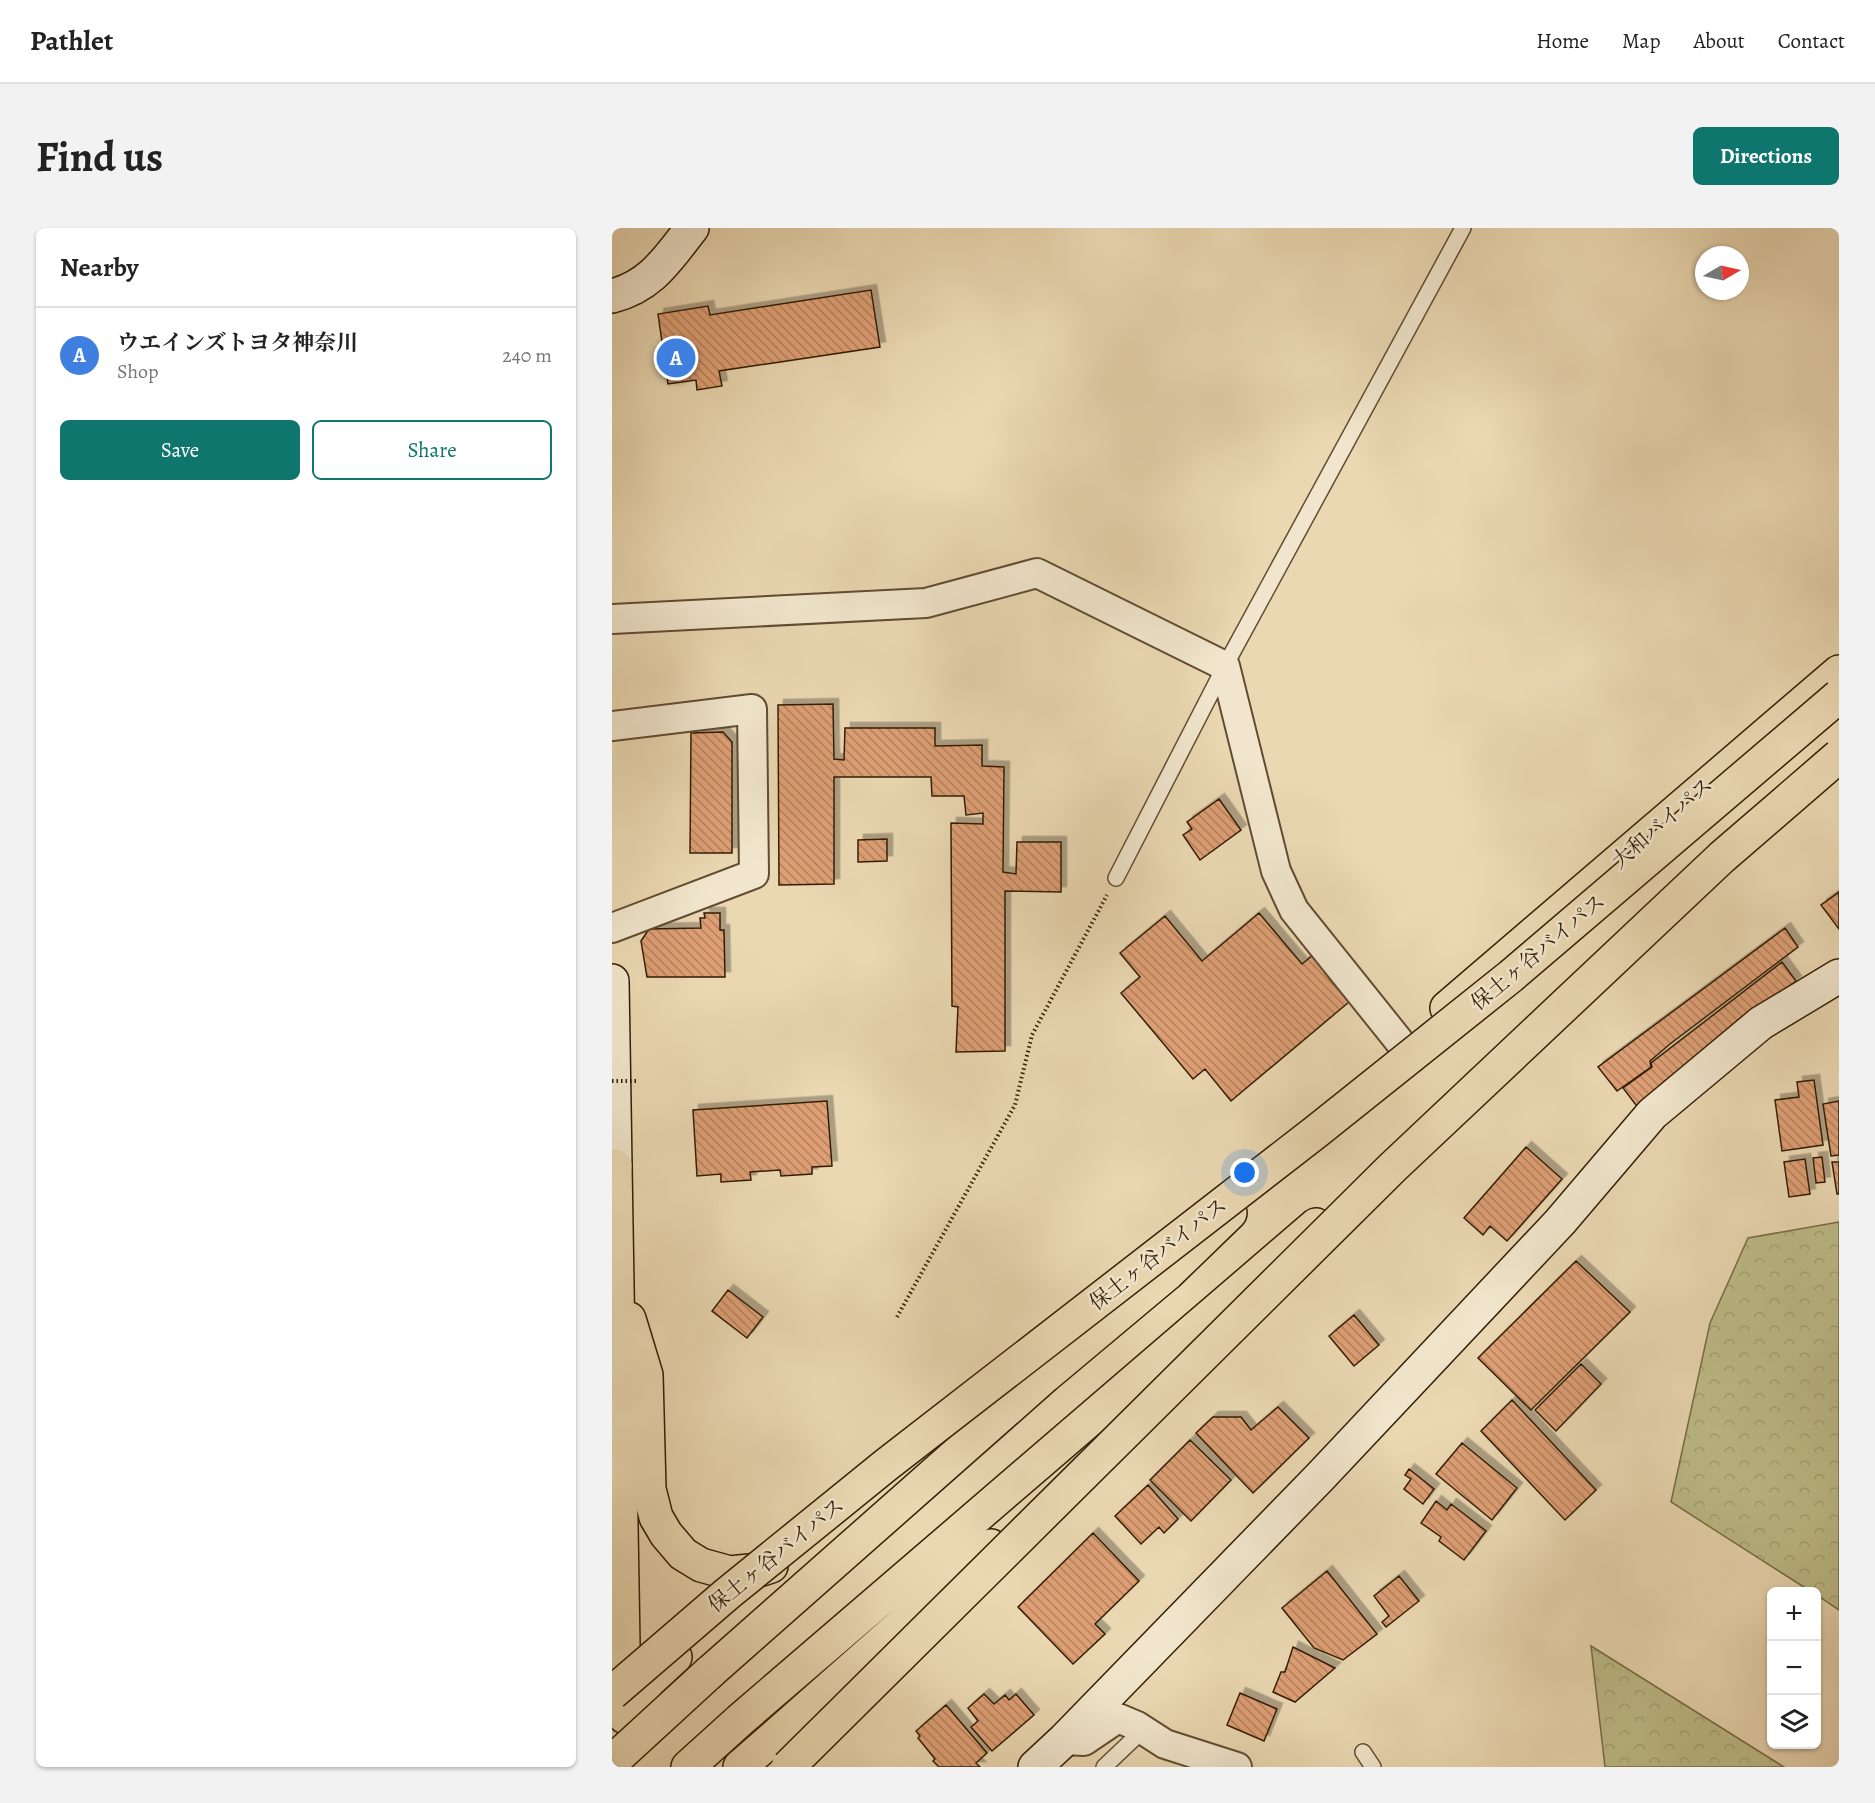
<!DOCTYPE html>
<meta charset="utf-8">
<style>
body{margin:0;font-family:Alegreya,"Noto Serif JP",serif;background:#f2f2f2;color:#222}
.controls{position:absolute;right:18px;bottom:18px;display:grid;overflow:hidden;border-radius:9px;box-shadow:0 2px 4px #0004}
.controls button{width:54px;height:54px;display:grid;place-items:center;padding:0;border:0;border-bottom:2px solid #e0e0e0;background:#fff;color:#222;font:30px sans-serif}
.compass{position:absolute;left:1083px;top:18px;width:54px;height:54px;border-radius:50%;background:#fff;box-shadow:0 2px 4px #0004;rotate:81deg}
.you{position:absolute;left:633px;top:945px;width:21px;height:21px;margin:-15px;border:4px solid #fff;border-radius:50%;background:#1a73e8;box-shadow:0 0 0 9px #1a73e833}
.badge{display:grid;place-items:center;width:39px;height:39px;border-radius:50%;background:#0f766e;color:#fff;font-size:20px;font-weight:700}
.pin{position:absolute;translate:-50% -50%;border:3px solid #fff;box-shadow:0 2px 6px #0006}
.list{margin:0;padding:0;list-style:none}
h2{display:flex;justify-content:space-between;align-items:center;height:78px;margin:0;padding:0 24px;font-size:26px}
h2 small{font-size:20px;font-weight:400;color:#767676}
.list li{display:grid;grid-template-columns:39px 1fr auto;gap:18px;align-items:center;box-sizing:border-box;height:96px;padding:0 24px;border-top:2px solid #e0e0e0}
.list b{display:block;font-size:22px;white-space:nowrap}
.list p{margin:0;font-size:20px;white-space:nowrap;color:#767676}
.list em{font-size:20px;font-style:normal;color:#767676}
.actions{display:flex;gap:12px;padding:18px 24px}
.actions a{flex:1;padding:14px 0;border:2px solid #0f766e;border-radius:9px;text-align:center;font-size:21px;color:#0f766e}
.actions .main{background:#0f766e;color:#fff}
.icon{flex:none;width:33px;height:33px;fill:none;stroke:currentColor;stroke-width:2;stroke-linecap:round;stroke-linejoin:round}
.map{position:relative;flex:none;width:1227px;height:1539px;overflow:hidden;border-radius:9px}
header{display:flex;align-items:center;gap:36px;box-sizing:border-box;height:84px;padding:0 30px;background:#fff;border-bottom:2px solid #e0e0e0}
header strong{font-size:28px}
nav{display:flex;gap:33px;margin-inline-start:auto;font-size:21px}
.intro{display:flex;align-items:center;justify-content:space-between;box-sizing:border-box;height:144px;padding:0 36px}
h1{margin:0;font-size:42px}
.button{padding:15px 27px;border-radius:9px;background:#0f766e;color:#fff;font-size:21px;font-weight:700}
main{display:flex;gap:36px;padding:0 36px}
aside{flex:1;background:#fff;border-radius:9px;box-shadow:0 2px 4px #0004}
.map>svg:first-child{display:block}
.forest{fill:url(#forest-crowns);stroke:#786d47;stroke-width:1.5}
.building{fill:url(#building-back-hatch);stroke:#331e06;stroke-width:1.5;filter:url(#shadow)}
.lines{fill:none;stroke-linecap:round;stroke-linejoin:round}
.lane-casing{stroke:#614c31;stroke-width:18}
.street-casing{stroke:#614c31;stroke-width:32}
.secondary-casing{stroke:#331e06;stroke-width:36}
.highway-casing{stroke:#331e06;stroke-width:36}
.path{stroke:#331e06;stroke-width:4;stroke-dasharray:1.5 3;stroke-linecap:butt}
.lane{stroke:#f1e6cd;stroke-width:15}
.street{stroke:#f1e6cd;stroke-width:28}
.secondary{stroke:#f1e6cd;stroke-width:33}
.highway{stroke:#ead8b2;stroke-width:33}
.highway-bridge-casing{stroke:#331e06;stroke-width:36;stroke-linecap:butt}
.path-bridge{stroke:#331e06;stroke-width:4;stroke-dasharray:1.5 3;stroke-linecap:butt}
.highway-bridge{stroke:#ead8b2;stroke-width:33}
.labels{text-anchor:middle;stroke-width:5;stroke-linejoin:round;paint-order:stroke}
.street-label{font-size:21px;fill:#331e06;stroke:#f1e6cd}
</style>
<header>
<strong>Pathlet</strong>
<nav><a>Home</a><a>Map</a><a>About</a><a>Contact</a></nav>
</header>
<div class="intro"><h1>Find us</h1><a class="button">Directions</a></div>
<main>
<aside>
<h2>Nearby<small></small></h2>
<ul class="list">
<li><span class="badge" style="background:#3f7fe0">A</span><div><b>ウエインズトヨタ神奈川</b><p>Shop</p></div><em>240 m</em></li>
</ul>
<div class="actions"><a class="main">Save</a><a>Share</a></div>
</aside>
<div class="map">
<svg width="1227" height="1539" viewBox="0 0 1227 1539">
<defs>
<pattern id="forest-crowns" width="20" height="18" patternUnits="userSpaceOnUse" patternTransform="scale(1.5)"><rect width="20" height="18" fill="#bdbc88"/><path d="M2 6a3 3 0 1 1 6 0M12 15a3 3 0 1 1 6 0" fill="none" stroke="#a3a174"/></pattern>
<pattern id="building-back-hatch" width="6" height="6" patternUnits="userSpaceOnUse" patternTransform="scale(1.5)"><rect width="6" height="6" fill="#de9f74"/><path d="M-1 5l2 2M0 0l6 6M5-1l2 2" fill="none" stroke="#b5815d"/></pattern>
<filter id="shadow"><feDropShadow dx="5.5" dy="-5.5" stdDeviation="0" flood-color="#0004"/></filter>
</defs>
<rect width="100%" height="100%" fill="#ead8b2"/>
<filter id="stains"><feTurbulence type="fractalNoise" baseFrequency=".00333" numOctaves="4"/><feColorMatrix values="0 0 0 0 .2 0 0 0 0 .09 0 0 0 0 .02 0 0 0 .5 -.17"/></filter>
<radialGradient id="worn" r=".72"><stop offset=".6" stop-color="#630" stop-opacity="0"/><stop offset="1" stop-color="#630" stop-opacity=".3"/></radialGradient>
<path class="forest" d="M1227,994V1382L1205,1367L1204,1364L1198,1363L1059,1274L1098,1095L1136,1010Z
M979,1418L1172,1539H993Z"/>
<path class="building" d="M259,62L268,119L107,143L110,158L85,162L84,152L56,156L46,86L96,78L98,87Z
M221,476L222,531L232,532L233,500H323V518L370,517V538L392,539L391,644L404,646L405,614H449V664L393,663V823L344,824L346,779L340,778L339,595L371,596V585L354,587L352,568H320L319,549H222V656L167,657L166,477Z
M111,504L120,514V625H78L79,505Z
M607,571L629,602L588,632L571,607L580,601L575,594Z
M275,611V633L246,634V612Z
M1227,664V701L1209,677Z
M92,685H108V702H112L113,749H35L29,713L37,701L89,700L88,690H93Z
M647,685L690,736L702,726L715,743L713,745L737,774L619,873L593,841L581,851L509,765L528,749L508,725L553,688L590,733Z
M1173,700L1186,719L1058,816L1038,833L1039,839L1005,863L986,839Z
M1170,734L1184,753L1067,843L1027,881L1011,860L1040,839L1039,835Z
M1202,852L1211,917L1170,923L1163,872L1187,869L1185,854Z
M215,873L220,938L200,939V946L169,948L168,942L138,944L139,952L109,954V946L85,948L81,882Z
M1227,873V927L1219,928L1211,876Z
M914,919L950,951L895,1013L878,998L871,1007L852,990Z
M1210,929L1213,954L1204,955L1201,930Z
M1193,931L1198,966L1177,969L1172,934Z
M1220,934H1227V966H1225Z
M964,1033L1018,1084L919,1182L866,1130Z
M116,1062L151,1089L135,1110L100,1083Z
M742,1087L767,1117L742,1138L717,1108Z
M969,1136L989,1156L944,1203L923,1182Z
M900,1172L984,1262L953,1292L869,1203Z
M666,1179L697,1210L641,1265L584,1205L601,1189H629L639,1202Z
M578,1212L619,1252L579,1293L538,1252Z
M850,1215L905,1260L880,1292L824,1246Z
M797,1241L822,1261L811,1276L792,1261L799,1251L793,1247Z
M536,1257L566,1291L552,1305L547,1299L529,1316L503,1288Z
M824,1273L835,1282L839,1276L874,1303L852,1332L827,1313L829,1309L809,1295Z
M481,1305L527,1353L483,1396L493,1406L461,1436L406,1379Z
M715,1343L765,1406L731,1432L702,1420L670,1380Z
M787,1348L807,1373L774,1399L770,1394L777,1388L762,1368Z
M681,1419L723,1440L683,1474L661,1464L669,1444H673Z
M628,1465L665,1481L652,1513L615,1497Z
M372,1466L382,1476L393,1467L397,1472L404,1466L422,1487L380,1523L359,1499L366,1493L356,1480Z
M334,1477L375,1525L364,1535L368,1539H327L321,1533L323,1531L306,1510L308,1508L304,1503Z"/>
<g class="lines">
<g class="lane-casing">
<path id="lane" d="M504,650L613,438L851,0
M751,1524L761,1539
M492,1539L531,1502"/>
</g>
<g class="street-casing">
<path id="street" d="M0,391L314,375L425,345L613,438L664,643L682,682L791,818
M0,498L140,481L142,646L0,700
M452,1512L472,1513L506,1490L525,1498L553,1516L625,1539"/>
</g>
<g class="secondary-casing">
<path id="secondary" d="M0,68C40,58 56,30 80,0
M0,753L3,938
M423,1539L452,1512L708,1249L948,994L1040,886L1149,795L1227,748"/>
</g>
<g class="highway-casing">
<path id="highway" d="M835,780L1227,444
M3,938L12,1477
M17,1091L34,1147L37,1261L44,1289L54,1306L71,1326L89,1337L118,1345L147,1342L159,1338
M98,1444L433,1148L556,1045L618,985
M13,1489L36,1454L63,1429
M76,1539L128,1492L704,997
M128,1539L379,1318"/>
</g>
<path class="path" d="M285,1089L403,877L420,807L495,667"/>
<use href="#lane" class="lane"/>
<use href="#street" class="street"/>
<use href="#secondary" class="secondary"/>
<use href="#highway" class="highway"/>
<g class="highway-bridge-casing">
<path id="highway-bridge" d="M0,1465L115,1366L274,1237L705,903L899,748L1227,468
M0,1534L98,1444
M176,1539L780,940L1110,629L1227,528"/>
</g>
<path class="path-bridge" d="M0,853H26"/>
<use href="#highway-bridge" class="highway-bridge"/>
</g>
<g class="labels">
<g class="street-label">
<text transform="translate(1050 595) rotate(-41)" y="7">大和バイパス</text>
<text transform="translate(926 724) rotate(-40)" y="7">保土ヶ谷バイパス</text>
<text transform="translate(546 1026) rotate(-38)" y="7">保土ヶ谷バイパス</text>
<text transform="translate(164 1327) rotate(-39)" y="7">保土ヶ谷バイパス</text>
</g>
</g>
<rect width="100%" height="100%" filter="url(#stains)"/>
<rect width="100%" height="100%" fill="url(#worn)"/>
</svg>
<div class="controls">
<button>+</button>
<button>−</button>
<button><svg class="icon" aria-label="layers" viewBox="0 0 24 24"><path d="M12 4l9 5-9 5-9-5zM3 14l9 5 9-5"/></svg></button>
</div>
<svg class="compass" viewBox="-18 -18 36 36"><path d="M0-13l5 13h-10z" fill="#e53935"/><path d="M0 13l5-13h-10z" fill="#767676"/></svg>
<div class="you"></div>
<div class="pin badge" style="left:64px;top:130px;background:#3f7fe0">A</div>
</div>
</main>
